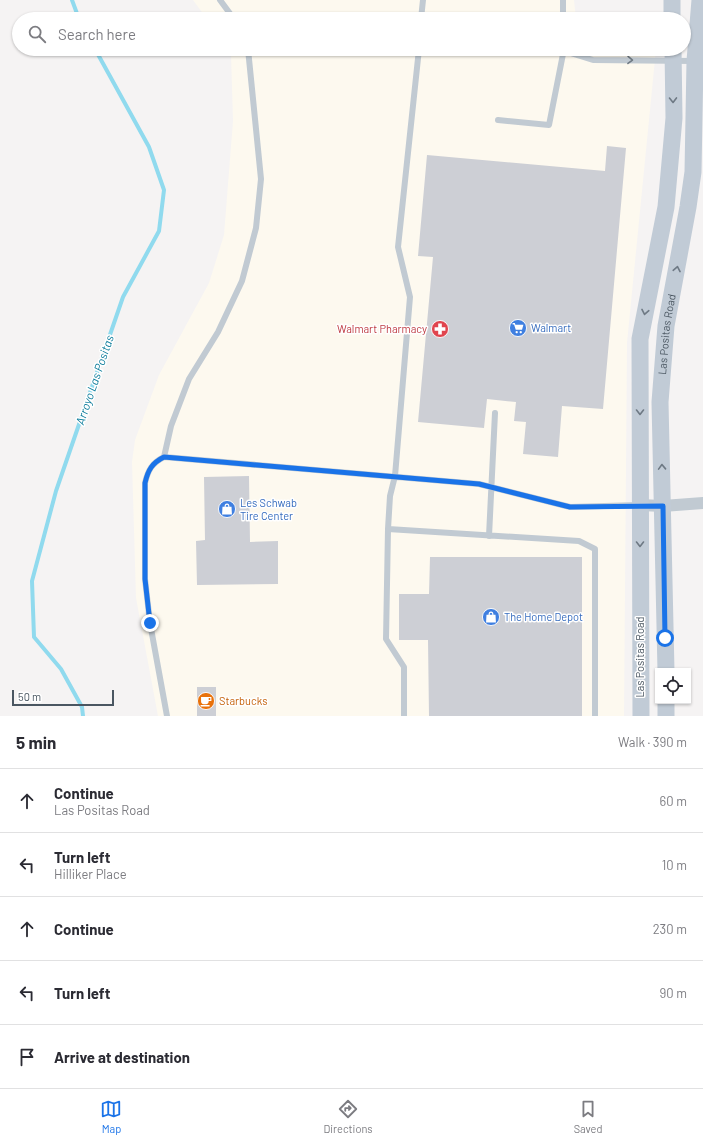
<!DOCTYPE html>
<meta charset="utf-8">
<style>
body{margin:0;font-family:Barlow,sans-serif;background:#f7f7f7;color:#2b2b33}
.controls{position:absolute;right:12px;bottom:12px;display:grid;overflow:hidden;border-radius:0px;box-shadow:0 1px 3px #0004}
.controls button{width:36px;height:36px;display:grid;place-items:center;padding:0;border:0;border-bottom:1px solid #e1e1e2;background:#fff;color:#2b2b33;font:20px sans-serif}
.scale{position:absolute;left:12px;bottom:10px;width:102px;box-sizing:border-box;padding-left:4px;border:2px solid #4a5661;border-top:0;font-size:11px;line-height:14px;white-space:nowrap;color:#4a5661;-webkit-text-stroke:3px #fff;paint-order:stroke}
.stop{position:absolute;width:12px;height:12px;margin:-9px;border:3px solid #1a73e8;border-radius:50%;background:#fff}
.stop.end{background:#1a73e8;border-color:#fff;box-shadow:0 1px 4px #0008}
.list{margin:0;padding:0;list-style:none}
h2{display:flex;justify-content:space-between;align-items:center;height:52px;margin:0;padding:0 16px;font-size:17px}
h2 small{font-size:13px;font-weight:400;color:#7c7c81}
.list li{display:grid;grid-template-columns:26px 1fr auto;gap:12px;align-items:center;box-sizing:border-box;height:64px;padding:0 16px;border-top:1px solid #e1e1e2}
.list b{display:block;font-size:15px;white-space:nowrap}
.list p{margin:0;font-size:13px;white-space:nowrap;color:#7c7c81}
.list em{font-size:13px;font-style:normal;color:#7c7c81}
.icon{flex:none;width:22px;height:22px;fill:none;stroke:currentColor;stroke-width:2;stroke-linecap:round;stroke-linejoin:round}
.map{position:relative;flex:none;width:703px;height:716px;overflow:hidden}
.search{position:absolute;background:#fff;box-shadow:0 1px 3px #0004;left:12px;right:12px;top:12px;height:44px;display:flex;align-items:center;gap:10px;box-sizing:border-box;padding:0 14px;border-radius:22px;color:#7c7c81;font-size:15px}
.sheet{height:372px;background:#fff}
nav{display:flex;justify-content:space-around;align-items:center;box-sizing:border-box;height:56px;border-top:1px solid #e1e1e2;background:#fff;font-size:11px;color:#7c7c81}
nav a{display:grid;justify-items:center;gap:2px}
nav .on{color:#1a73e8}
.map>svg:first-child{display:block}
.commercial{fill:#fdf9ef}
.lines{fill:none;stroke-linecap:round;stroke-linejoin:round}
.stream{stroke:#90daee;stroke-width:4}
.building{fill:#cdcfd5}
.service{stroke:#c1cad2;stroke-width:6}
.minor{stroke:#c1cad2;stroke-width:12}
.secondary{stroke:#c1cbd6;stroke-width:17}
.oneway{stroke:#6e7983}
.oneway2{stroke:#6e7984}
.route{stroke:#1a73e8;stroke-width:5}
.labels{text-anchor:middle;stroke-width:3;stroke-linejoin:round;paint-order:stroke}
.shop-label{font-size:11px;fill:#366cbe;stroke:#fff;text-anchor:start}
.health-label{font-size:11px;fill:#be3a42;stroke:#fff;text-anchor:end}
.street-label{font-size:11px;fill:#4a5661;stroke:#fff}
.food-label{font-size:11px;fill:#c56008;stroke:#fff;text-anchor:start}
.water-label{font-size:12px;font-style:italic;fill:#0c7c9b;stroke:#fff}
</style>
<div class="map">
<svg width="703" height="716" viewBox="0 0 703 716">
<rect width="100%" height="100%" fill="#f5f3f3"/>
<path class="commercial" d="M193,0H574L576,19H207Z
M228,49H656L627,343L624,716H158L136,598L132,462L135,440L159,375L209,283L224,235L233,121L231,54Z"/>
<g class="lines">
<path class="stream" d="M72,0L79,19
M83,716L82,707L61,669L34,637L32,581L56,491L123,297L159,231L164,190L149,147L95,49"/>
</g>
<path class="building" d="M607,146L626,148L603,409L562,406L558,457L523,454L526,422L514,421L516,402L487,399L484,428L418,422L433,257L418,256L427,155L605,171Z
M249,476L250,542L278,541V584L197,585L196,541L205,540L204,477Z
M430,557H582V716H429L428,640H399V594H429Z
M197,687H216V716H197Z"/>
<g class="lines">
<path class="service" d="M220,0L234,19
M563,0V19
M421,19L423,0
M684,41H695
M564,51L593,60L693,61
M418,53L564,51L570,49
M498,120L549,125L564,49
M164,457L171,426L189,379L218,332L242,281L256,228L261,179L248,49
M388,529L579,541L595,549V716
M489,536L495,413
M167,716L150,623L145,579V483C148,470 152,463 164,457L479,484L570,507L639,505
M404,716V667L386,639L388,529L390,496L395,476L410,297L398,247L419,49"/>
<path class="minor" d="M640,505L663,506L703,503"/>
<g class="secondary">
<path d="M672,0V19"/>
<path id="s1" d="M666,671L660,402L666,326L688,207L693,172L695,61L700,0"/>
<path d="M666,701V716"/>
<path d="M641,716L640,339L666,207L674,118L673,49"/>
</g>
</g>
<defs><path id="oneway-chevron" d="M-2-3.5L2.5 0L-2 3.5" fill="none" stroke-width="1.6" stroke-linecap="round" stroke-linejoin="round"/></defs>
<use class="oneway" href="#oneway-chevron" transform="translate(630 60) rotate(1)"/>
<g class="oneway2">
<use href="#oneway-chevron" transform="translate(673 100) rotate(89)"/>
<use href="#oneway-chevron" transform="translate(677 269) rotate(-79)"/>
<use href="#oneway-chevron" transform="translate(645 312) rotate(101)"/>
<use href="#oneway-chevron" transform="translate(640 412) rotate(90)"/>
<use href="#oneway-chevron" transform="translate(662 467) rotate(-92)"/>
<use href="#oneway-chevron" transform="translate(640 544) rotate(90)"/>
</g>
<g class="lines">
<path class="route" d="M150,623L145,579V483C148,470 152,463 164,457L479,484L570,507L663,506L665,638"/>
</g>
<defs>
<g id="supermarket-disc" transform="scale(0.9)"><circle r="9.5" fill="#3f7fe0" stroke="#fff"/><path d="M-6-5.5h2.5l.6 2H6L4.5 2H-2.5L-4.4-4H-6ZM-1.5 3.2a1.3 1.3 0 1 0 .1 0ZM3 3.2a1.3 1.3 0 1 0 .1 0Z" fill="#fff"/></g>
<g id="pharmacy-disc" transform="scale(0.9)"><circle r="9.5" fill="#e0444e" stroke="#fff"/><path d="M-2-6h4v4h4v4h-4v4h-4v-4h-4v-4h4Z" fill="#fff"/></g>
<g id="shop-disc" transform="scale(0.9)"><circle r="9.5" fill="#3f7fe0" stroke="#fff"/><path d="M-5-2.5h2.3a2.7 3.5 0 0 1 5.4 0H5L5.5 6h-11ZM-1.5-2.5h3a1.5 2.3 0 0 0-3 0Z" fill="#fff"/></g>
<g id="cafe-disc" transform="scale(0.9)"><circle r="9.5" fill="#e8710a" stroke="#fff"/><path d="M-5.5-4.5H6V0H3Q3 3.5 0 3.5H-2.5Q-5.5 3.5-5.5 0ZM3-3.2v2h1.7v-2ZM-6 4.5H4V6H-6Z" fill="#fff"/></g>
</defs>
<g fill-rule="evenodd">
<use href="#supermarket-disc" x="518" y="328"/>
<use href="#pharmacy-disc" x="440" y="329"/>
<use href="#shop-disc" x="227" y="509"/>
<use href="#shop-disc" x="491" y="617"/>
<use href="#cafe-disc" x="206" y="701"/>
</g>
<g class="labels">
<g class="shop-label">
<text x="531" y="332">Walmart</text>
<text x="240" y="507">Les Schwab<tspan x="240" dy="13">Tire Center</tspan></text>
<text x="504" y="621">The Home Depot</text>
</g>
<g class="health-label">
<text x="427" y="333">Walmart Pharmacy</text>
</g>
<g class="street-label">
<text dy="4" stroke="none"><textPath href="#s1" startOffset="337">Las Positas Road</textPath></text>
<text transform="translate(640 657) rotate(-90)" y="4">Las Positas Road</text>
</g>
<g class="food-label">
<text x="219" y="705">Starbucks</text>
</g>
<g class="water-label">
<text transform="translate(95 380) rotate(-71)" y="4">Arroyo Las Positas</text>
</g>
</g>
</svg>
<div class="controls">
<button><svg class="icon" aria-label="locate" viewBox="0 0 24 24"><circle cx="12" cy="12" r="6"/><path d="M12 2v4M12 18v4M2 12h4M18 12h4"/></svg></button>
</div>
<div class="scale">50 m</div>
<div class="stop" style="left:665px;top:638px"></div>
<div class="stop end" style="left:150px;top:623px"></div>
<div class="search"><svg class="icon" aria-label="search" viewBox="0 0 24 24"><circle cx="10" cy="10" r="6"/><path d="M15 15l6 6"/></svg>Search here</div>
</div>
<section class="sheet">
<h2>5 min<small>Walk · 390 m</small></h2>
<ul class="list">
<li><svg class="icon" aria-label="ahead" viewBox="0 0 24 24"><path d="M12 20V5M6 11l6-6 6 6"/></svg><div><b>Continue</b><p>Las Positas Road</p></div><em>60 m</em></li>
<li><svg class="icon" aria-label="left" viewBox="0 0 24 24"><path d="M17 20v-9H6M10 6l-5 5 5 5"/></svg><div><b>Turn left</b><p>Hilliker Place</p></div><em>10 m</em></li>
<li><svg class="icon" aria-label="ahead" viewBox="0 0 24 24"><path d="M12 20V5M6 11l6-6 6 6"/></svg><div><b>Continue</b></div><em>230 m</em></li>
<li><svg class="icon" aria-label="left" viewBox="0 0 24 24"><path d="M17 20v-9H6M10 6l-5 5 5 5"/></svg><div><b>Turn left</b></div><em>90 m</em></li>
<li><svg class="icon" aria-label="arrive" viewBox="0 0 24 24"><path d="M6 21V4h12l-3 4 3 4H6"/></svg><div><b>Arrive at destination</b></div></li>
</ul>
</section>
<nav>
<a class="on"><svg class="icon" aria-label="map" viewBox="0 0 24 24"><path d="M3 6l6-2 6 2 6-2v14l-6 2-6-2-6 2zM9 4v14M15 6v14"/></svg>Map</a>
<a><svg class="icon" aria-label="directions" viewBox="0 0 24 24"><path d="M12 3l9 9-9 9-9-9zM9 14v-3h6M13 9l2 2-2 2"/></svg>Directions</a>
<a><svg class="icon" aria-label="saved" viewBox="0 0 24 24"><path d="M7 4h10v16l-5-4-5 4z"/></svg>Saved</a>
</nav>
